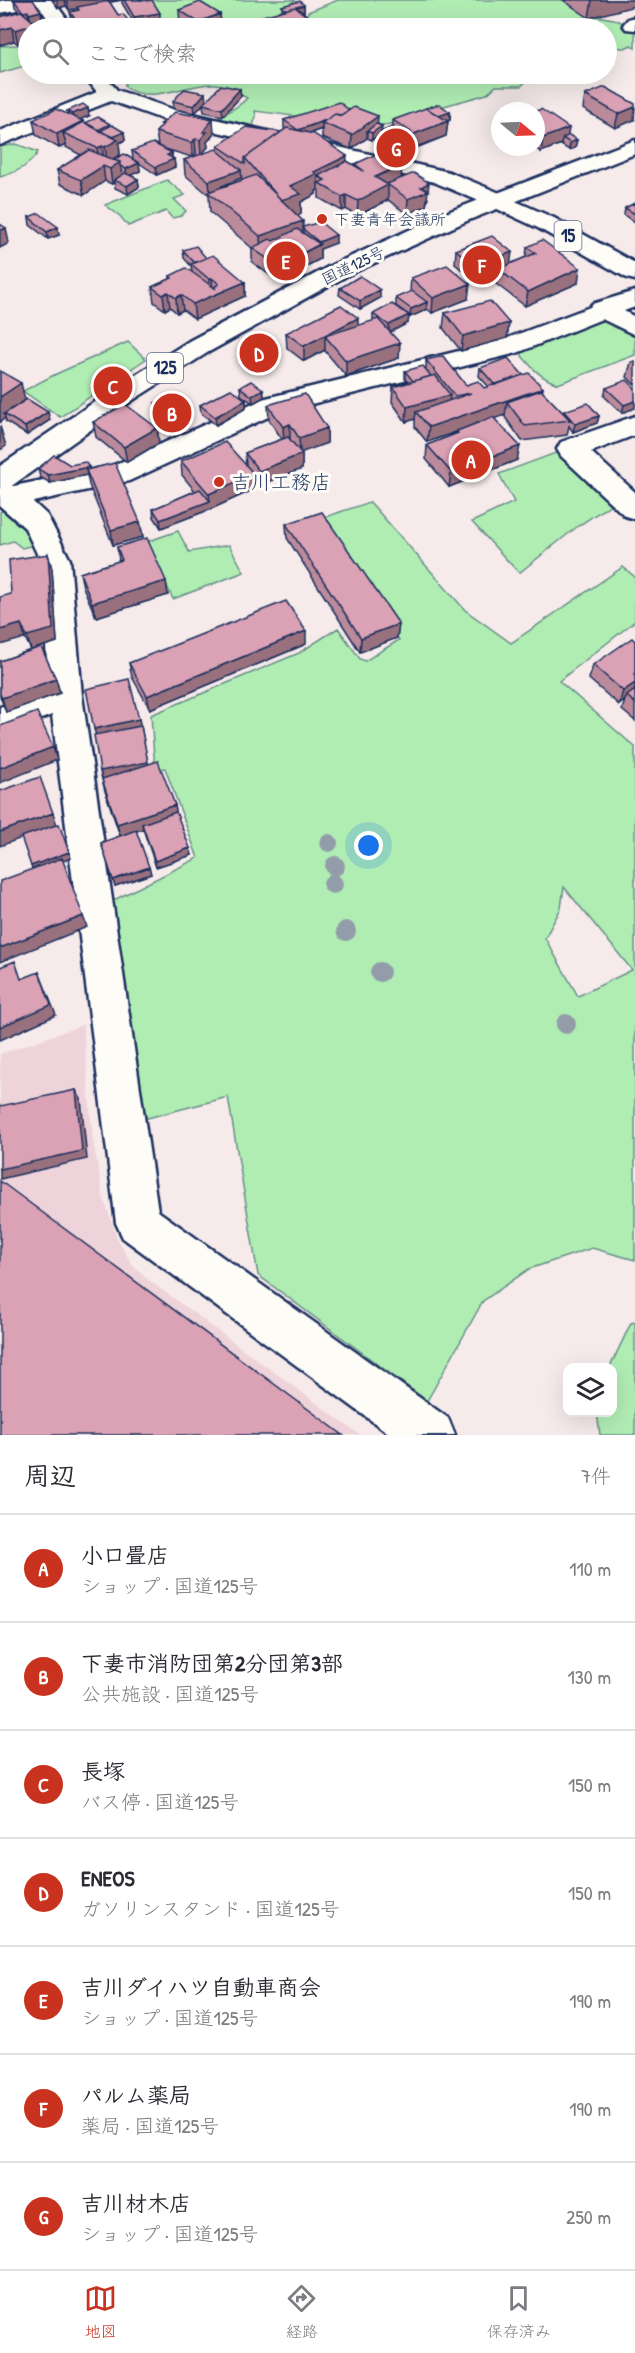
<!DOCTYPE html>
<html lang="ja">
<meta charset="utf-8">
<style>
body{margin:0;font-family:"Patrick Hand","Klee One",sans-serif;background:#f7f7f7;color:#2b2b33}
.controls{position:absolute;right:18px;bottom:18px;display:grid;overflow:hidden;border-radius:12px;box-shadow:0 6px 24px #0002}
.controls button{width:54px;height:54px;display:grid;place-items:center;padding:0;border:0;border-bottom:2px solid #e1e1e2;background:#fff;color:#2b2b33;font:30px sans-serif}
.compass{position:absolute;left:491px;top:102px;width:54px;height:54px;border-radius:50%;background:#fff;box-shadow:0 6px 24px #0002;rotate:109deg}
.you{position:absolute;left:369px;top:846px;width:21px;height:21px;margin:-15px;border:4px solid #fff;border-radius:50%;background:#1a73e8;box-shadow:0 0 0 9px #1a73e833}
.badge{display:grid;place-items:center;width:39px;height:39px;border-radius:50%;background:#c8321e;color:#fff;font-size:20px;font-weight:700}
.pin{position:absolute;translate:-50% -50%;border:3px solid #fff;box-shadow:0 2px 6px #0006}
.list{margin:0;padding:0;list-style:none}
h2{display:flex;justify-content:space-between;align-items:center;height:78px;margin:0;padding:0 24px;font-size:26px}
h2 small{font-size:20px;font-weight:400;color:#7c7c81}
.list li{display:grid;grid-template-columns:39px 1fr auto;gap:18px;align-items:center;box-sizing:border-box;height:108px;padding:0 24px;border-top:2px solid #e1e1e2}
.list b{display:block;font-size:22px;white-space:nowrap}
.list p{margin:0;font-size:20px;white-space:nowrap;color:#7c7c81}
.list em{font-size:20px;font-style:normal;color:#7c7c81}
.icon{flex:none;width:33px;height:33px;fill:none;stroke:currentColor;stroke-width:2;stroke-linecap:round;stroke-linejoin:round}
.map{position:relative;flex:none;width:635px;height:1435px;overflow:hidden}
.search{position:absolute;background:#fff;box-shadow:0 6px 24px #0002;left:18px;right:18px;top:18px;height:66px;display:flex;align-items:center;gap:15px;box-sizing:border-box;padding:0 21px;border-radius:33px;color:#7c7c81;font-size:22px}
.sheet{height:834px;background:#fff}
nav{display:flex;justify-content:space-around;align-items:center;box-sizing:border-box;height:84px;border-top:2px solid #e1e1e2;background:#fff;font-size:16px;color:#7c7c81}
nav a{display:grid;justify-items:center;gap:3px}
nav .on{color:#c8321e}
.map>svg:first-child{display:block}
.built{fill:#eed4da}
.green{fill:#b0edb3;stroke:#668e88;stroke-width:1.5;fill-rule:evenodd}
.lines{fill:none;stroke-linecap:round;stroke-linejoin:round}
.street-casing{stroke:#1b2f5e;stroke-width:5}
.primary-casing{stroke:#1b2f5e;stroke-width:5}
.highway-casing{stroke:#1b2f5e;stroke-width:5}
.street{fill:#fdfcf7;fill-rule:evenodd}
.primary{fill:#fdfcf7;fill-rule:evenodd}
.highway{fill:#fdfcf7;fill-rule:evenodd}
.tree{fill:#929da9}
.wall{fill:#bb8b9b;stroke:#1b2f5e;stroke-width:1.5}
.shaded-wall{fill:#99717e;stroke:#1b2f5e;stroke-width:1.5}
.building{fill:#daa2b4;stroke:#1b2f5e;stroke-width:1.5}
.poi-dot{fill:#c8321e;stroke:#fdfcf7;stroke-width:2}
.labels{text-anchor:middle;stroke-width:6;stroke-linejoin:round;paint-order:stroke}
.far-poi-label{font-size:16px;fill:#1b2f5e;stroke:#fdfcf7;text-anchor:start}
.far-street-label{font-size:16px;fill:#1b2f5e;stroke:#fdfcf7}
.shield{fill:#fdfcf7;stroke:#5f6c8c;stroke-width:1.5}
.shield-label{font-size:18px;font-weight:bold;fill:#1b2f5e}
.poi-label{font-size:20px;fill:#1b2f5e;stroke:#fdfcf7;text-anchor:start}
</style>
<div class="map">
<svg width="635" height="1435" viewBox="0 0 635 1435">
<rect width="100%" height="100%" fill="#f6eaea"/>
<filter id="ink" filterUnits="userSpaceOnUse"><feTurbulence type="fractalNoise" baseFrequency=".0167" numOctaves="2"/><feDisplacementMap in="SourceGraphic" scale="12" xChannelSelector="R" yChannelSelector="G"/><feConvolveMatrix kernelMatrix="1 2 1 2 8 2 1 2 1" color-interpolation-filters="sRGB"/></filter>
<g filter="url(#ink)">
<path class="built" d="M83,1025L93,1140L103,1196L117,1238L131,1263L150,1281L360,1435H0V1054Z"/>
<path class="green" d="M128,0H295L268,28H210L187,23L179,28H140L153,21Z
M338,0H573L590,15L614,19L635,28V48L631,45L625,48L607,47L606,28H313L304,19L308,12Z
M28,41V65L0,73V46L17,45Z
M137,74H535L521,86H496L487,94L419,113L399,123L375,126L255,111L256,117L252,128L218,120C227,110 238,109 247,98C238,94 226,85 216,84C187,82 152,106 125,87V80Z
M16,144L38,152C30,166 15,173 0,177V147Z
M167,180L185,195L174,199L186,211L181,216L172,218L166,211L128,226L120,216L105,205Z
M596,315L635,331V355L558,384C541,378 533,369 522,356L523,350Z
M128,342L146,359L60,417L23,391L56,374Z
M561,451L616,501L578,526L519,573L472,522L514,502L499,474Z
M370,502L465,610L511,643L623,567L635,577V621L559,681L635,747V1260L592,1248L529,1269L483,1301L427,1401L258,1275L228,1097L128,1123L106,904L198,858L165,768L155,770L151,715L299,653L338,628L360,659L365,661L399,640L316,520ZM564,887L632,970L578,996L545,938L561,908Z
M11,506L23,515L34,545L22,548L13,541L0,545V512Z
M178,531L189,552L229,545L244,572L173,599L146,542Z
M635,1322V1435H600L597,1413L612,1412V1368L610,1367L631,1323Z"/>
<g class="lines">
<g class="street-casing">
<path id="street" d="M8,0H53L73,28H54L39,6L0,13V1Z
M635,17V30L626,29L623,25L628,19Z
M83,74H103L117,90L175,110L449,172L507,196L510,201L507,206L499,208L491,206L434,182L162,119L111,101L0,145V131L97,92Z
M635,291V307L624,311L635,317V335L602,319L517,353L279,412L129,481L33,502L47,515L70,560L82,696L158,1211L448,1418L455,1435H391L123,1238L116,1223L52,715L0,734V707L49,689L40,560L25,528L0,506V480L14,486L112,466L262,399L500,341L590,307L592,304Z
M635,416V435L591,452L635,492V519L625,516L561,456L557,449L561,442Z"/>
</g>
<g class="primary-casing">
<path id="primary" d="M499,194L554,218L635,263V280L627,278L538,228L491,206L488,201L491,196Z"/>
</g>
<g class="highway-casing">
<path id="highway" d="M635,140V154L469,220L348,275L207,353L130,402L10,487L0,490V466L112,390L189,341L332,265L453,210Z"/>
</g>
<use href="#street" class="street"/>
<use href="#primary" class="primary"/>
<use href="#highway" class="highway"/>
</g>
<g class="tree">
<circle cx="329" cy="843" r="9"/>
<circle cx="335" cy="866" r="10"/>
<circle cx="333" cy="884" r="10"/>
<circle cx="346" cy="931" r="10"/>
<circle cx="380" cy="972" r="10"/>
<circle cx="566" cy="1024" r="10"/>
</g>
<path class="wall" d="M14,0L42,19L32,21L36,24L37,28H28L18,44L14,41L0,45V17L19,11L15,7Z
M52,0H146L160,20L135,25L122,3V0L109,2L118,15L131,24V28H75L73,25L70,12L78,10V8L69,10L66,6L58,8Z
M563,0H635L589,18Z
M304,5V12L303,13L322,28H257L256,18L282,11V6Z
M179,10L220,14L221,24L242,28H187L180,24Z
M585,95L634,120L615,128L583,109Z
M241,96L223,116L204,112L203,104Z
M173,101H206L195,113L174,109Z
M349,110L382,126L381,132L393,127V120L450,112V120L447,121H448L446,136L392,158L378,148V141L381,140V134L372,140L367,138L351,149L322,138V129L311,133L347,161L355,166V164L401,178L428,198L426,206L407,214L388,200L357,216L346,209L342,211L319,198V191L318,190L316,191V194L301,202V214L297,216L303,227L336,243L320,249V259L278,281L252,262V248L210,212L209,195L185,175L184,160L192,157L162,148L172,153V158L174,159L175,167L157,175L139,163L140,171L130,175L138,179L139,187L128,194L115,188L114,182L112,184L105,181L84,195L60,184L57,170L81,155L66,147V145L59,148L36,135L33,120L68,114L67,111L89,116L80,119L83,121L84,123L111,126L124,132L125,140L119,143L120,155L112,159H133L132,151L158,146L156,132L162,126L161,124L214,134L207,142L208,147L202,154L218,151V146L281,132L286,129L284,128V120Z
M536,111L568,136L575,148L569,150L561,145V144L541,152L533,147H536Z
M635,203V223L624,215L625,208Z
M29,217L59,235L48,239L30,225Z
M527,247L578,283L525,306L496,284L498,271L474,280L455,264L456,250L510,264L526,257Z
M183,250L206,258L245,282V296L195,319L183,310L177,313L170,307L165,310L154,302L152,287L170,279V276L192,272L191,266L184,258Z
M411,278L468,299L432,313L426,308V310L410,317L409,316L408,323L390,332L399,358L346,376L325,351V350L304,361L287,348L286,333L358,326L373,321V314L403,311L396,306V298L410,292Z
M340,288L380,298L360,309L339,295Z
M445,313L509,323L507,338L461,351L443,328Z
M426,360L466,385L484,388L489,387L479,376L480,368L523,375L543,388L542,391L563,413L564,411L599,416L597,423L573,432L569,426L567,435L522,441L505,417V415L494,418L517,460L449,487L426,459L427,445L456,434L457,432L427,442L415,427V419L406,422L392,402L393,387L408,382L405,379V371L426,369Z
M635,361V385L627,377L631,362Z
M0,371L25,400L50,420L27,435L6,422L5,418L0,422Z
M240,387L263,389L264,397L253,403L241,395Z
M606,388H635L622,413L604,396Z
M246,400V408L216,425L201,413L200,405Z
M155,403L185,411L186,419L170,425L157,410Z
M268,405L327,428V443L300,452L302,454V469L259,485L254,479L255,489L211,509L161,528L154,517L153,509L195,491L182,475L181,461L246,465L245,453L282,439L269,420Z
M93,422L157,428L159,443L127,462L96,437Z
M70,465L89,467L90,469L140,522L143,537L113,545L89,485L87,475L50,483L40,477L38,469Z
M286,524L399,624L397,638L360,652L287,538Z
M117,547L166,581L168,595L96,617L83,587L80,573L119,561Z
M48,554L52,569L57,642L41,647L56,679L60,693L6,712L0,696V661L39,647L31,650L25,638L11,594Z
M635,641V721L622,710L625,700L619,705L589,679L593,665Z
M306,644L150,709L132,677L129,663Z
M148,764L175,805L176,813L192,855L156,867L143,829L136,831L151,874L115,886L101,843L120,836L105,791L100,771Z"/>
<path class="shaded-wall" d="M57,0H65L66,6L58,8Z
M67,0H122L69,10Z
M592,0H635V6L589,18Z
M304,5V12L296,14V7Z
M28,11L29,19L23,12Z
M41,11L42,19L31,21L29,14Z
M160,13V20L135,25L134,17Z
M220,14L221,28H199L198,22Z
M84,20L85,28H78L77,22Z
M36,24V28H28V41L18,44L15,30Z
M131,24V28H110Z
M12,27L14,41L0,45V30Z
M240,89L241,96L223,116L222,109Z
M205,93L206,101L195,113L194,106Z
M635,107L634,120L615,128L618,114Z
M88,108L89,116L74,122L72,114Z
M352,112L322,123V129L298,137V130Z
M450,112V120L433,126V118Z
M378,116L377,129L382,126L381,133L372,140V133L367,131V138L351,149L352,135Z
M213,119L214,134L207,142L208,147L201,155L200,140L203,132Z
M83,121L86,135L63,133L66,145L59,148L57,134Z
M448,121L446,136L413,148L414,134Z
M569,128L567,141L563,138L561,144L541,152L543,138Z
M124,132L125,140L119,143L120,155L107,162L105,147L109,139Z
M195,139L196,154L193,157L192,143Z
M577,140L575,148L569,150L570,143Z
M414,141L413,148L392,158V150Z
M102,146L104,160L99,163L97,148Z
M172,153V160L174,159L175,167L157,175L156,167L167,155Z
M347,156L346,176L325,180L318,176V190L316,191V194L301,202V214L282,220L281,200L290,186L314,172Z
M120,162L122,177L114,180V182L112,184L110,169Z
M139,163L140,171L127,177L126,169Z
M402,165L401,180L388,185V200L357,216L358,201L375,177Z
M103,166L105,181L84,195L81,180Z
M241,170L242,184L222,186V191L210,193L209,181Z
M138,179L139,187L128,194L127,186Z
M429,183L426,206L407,214L408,199L421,187Z
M346,195V209L342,211V197Z
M303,221V241L261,254L260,236Z
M58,227L59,235L48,239L47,232Z
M6,228L9,243L0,248V231Z
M336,235V243L320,249V259L278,281V266L319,245V242Z
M512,252L510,266L498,269V271L474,280L476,266Z
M580,268L578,283L525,306L528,292Z
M212,278L213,293L210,294L209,279Z
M245,282V296L195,319L193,304Z
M470,284L468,299L432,313L433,298Z
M380,290V298L360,309V301Z
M168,292L170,307L165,310L163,295Z
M181,295L183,310L177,313L176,298Z
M427,302L426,310L410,317L411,309Z
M409,315L408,323L389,333V325Z
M358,318V333L325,336V350L304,361V346Z
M509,323L507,338L461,351L463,336Z
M400,343L399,358L346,376V361Z
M21,383L26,404L4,414L5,418L0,422V397Z
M543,388L540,402H507L505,415L427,442L429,427Z
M263,389L264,397L253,403L252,396Z
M450,395L448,409L416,412L415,419L406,422L407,407Z
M246,400V408L216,425L215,417Z
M635,401V408L622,413L624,405Z
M185,411L186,419L170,425L169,417Z
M48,412L50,420L27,435L25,427Z
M599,416L597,423L573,432L575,424Z
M290,424V439L284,441L283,427Z
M0,426L6,446L0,450Z
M157,428L159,443L127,462L124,447Z
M327,428V443L300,453L299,438Z
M520,446L517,460L449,487L451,472Z
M302,454V469L259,485V471Z
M89,467L91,475L86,470L87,475L50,483L48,475Z
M254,474L255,489L211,509L161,528L160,520L210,501L209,494Z
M140,522L143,537L113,545L111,530Z
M48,554L52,569L57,642L31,650L27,636Z
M166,581L168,595L96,617L92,603Z
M21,624L25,638L0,645V630Z
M399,624L397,638L360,652L361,638Z
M306,631V644L150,709L147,696Z
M56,679L60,693L6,712L2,698Z
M635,683V693L627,696L625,700L619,705L623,691Z
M139,719L142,732L98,742L94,729Z
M141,726L150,775L104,784L100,771Z
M53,747L57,760L0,783V768Z
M175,805L177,818L142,824L143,829L120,836L117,824Z
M53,813L57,825L0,846V832Z
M190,848L192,855L156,867L155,861Z
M69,852L71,858L33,872L31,866Z
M149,867L151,874L115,886L113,880Z
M83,916L87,927L0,962V948Z
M39,972L56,1015L0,1040V1027Z
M76,1090L81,1099L87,1159L0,1179V1169Z"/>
<path class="building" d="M14,0H33L41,11L29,14L28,11L23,12Z
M124,0H146L147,1L152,0L160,13L134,17Z
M109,1L118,15L123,14L131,24L110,28H90L84,20L77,22L70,12L79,10L77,7Z
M300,1L304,5L296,7L312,19L295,7L280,11H279L286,10L282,6Z
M200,2L220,14L198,22L179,10Z
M295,7L322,28H266L261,24H263L256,18Z
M21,11L36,24L15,30L12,27L0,30V17Z
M228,21L242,28H211Z
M221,85L240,89L222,109L203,104Z
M605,87L635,104V107L618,114L585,95Z
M184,89L205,93L194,106L173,101Z
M339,102L349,110L341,115L335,114L326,120L298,130L284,120Z
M83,104L88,108L72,114L67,111Z
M439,104L450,112L439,116L426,108Z
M354,107L378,116L352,135L322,123L335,114L341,116Z
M426,108L448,121L414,134L393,120Z
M56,109L83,121L57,134L33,120Z
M541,109L569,128L543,138L536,133V111Z
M175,112L213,119L203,132H207L200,140L195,139L192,143L156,132L163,124H161Z
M98,117L110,124L98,130L85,123Z
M84,122L118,140L105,147L102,146L97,148L63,133Z
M376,124L382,126L372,133L367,131Z
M112,125L124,132L113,137L100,131Z
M246,127L281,132L245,158V164L218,146Z
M393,127L414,141L392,150L378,141L388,137L381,132Z
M287,128L314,134L347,156L314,172L316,174L290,186L301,194L281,200L245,158Z
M569,135L577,140L570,143L563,138Z
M153,143L172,153L167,155L174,159L156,167L132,151Z
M216,149L241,170L209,181L184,160Z
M89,150L120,162L110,169L103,166L81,180L57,170Z
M381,152L402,165L375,177L388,185L358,201L346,195L342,197L319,183L325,180L318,176L347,161L364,171L355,164Z
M124,154L139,163L126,169L120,166V162L113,160Z
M125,173L138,179L127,186L114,180Z
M414,173L429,183L421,187L428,191L408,199L387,184Z
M256,175L303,221L260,236L208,192Z
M241,178L243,180L223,187L222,186Z
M635,203V214L625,208Z
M39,213L58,227L47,232L29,217Z
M320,222L336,235L319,242L303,229V227Z
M0,224L6,228L0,231Z
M297,229L320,244L278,266L252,248L270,239L273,241Z
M492,236L512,252L476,266L456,250Z
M542,240L580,268L528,292L498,269L536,253L527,247Z
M196,246L206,258L195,263L183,250Z
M213,255L245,282L193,304L181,295L176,298L168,292L163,295L152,287L172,278L170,276L186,268L216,289L214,287L219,284L212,278L209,279L191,264Z
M447,265L470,284L433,298L411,278Z
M360,276L380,290L360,301L340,288Z
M412,291L427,302L411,309L396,298Z
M490,301L509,323L463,336L445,313Z
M392,304L409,315L389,325L373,314Z
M341,305L358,318L304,346L286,333Z
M378,319L400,343L346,361L325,336Z
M443,356L466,385L478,381L484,388L529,373L543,388L429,427L416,412L471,393L455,396L426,360Z
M508,358L523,375L495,385L480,368Z
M423,366L431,376L413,381L405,371Z
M0,371L21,383L0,397Z
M435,375L450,395L407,407L393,387Z
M627,380L635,388V401L624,405L606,388Z
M251,381L263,389L252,396L240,387Z
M231,389L246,400L215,417L200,405Z
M541,390L570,420L525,426L507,402Z
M305,394L327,428L299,438L290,424L283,427L268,405Z
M171,396L185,411L169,417L155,403Z
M27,399L48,412L25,427L4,414Z
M588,403L599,416L575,424L564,411Z
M125,404L157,428L124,447L93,422Z
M493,417L520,446L451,472L427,445L458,433L457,431Z
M288,437L302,454L259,471L245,453Z
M225,442L254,474L209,494L181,461Z
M54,455L70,465L85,462L89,467L48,475L38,469Z
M115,463L140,522L111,530L86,470Z
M200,489L210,501L160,520L153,509Z
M322,512L399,624L361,638L286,524Z
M147,538L166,581L92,603L80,573L122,560L117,547Z
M48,554L53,629L27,636L21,624L0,630V597L11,594L9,560Z
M286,601L306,631L147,696L129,663Z
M632,638L635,641V683L623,691L593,665Z
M41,647L56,679L2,698L0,694V661Z
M129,679L139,719L94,729L86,689Z
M635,690V703L627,696Z
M37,712L53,747L0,768V726Z
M141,726L148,762L100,771L94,735Z
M158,761L175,805L117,824L102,779Z
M40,777L53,813L0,832V791Z
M176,812L190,848L155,861L142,824Z
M59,824L69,852L31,866L21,837Z
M136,830L149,867L113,880L101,843Z
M62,858L83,916L0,948V881Z
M15,961L21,979L39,972L51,1005L0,1027V967Z
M76,1090L82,1151L0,1169V1106Z
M0,1181L343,1435H0Z"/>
</g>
<g class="poi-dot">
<circle cx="322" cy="219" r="6"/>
<circle cx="219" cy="482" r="6"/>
</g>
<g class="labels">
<g class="far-poi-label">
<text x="334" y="225">下妻青年会議所</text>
</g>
<g class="far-street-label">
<text transform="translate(353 265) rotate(-26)" y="6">国道125号</text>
</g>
<g class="shield">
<rect x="554.5" y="221" width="27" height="30" rx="4.5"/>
<rect x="147" y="353" width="36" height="30" rx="4.5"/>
</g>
<g class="shield-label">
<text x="568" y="242">15</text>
<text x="165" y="374">125</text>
</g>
<g class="poi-label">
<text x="231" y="489">吉川工務店</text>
</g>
</g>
</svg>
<div class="controls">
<button><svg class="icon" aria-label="layers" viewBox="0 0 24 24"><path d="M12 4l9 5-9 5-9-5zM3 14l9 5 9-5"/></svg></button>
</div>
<svg class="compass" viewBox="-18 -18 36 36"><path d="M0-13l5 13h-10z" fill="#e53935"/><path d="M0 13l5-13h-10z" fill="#7c7c81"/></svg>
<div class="you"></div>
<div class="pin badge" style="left:471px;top:460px">A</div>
<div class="pin badge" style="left:172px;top:413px">B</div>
<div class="pin badge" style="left:113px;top:386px">C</div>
<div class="pin badge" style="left:259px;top:353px">D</div>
<div class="pin badge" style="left:286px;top:261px">E</div>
<div class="pin badge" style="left:482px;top:265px">F</div>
<div class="pin badge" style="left:396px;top:148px">G</div>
<div class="search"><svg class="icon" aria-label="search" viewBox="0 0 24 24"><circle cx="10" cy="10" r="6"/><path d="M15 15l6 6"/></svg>ここで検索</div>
</div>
<section class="sheet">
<h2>周辺<small>7件</small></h2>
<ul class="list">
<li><span class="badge">A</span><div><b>小口畳店</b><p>ショップ · 国道125号</p></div><em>110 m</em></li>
<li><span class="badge">B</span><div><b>下妻市消防団第2分団第3部</b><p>公共施設 · 国道125号</p></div><em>130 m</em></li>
<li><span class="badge">C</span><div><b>長塚</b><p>バス停 · 国道125号</p></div><em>150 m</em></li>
<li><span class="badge">D</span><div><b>ENEOS</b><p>ガソリンスタンド · 国道125号</p></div><em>150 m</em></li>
<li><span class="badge">E</span><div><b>吉川ダイハツ自動車商会</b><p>ショップ · 国道125号</p></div><em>190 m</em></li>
<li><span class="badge">F</span><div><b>パルム薬局</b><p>薬局 · 国道125号</p></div><em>190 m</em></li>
<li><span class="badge">G</span><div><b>吉川材木店</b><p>ショップ · 国道125号</p></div><em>250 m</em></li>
</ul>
</section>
<nav>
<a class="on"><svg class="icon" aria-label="map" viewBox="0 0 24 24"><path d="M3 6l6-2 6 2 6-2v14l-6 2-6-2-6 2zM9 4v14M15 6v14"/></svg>地図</a>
<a><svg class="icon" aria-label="directions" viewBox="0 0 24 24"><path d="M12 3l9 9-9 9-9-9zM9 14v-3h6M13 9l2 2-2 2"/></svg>経路</a>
<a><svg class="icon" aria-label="saved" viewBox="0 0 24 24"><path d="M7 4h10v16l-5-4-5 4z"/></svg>保存済み</a>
</nav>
